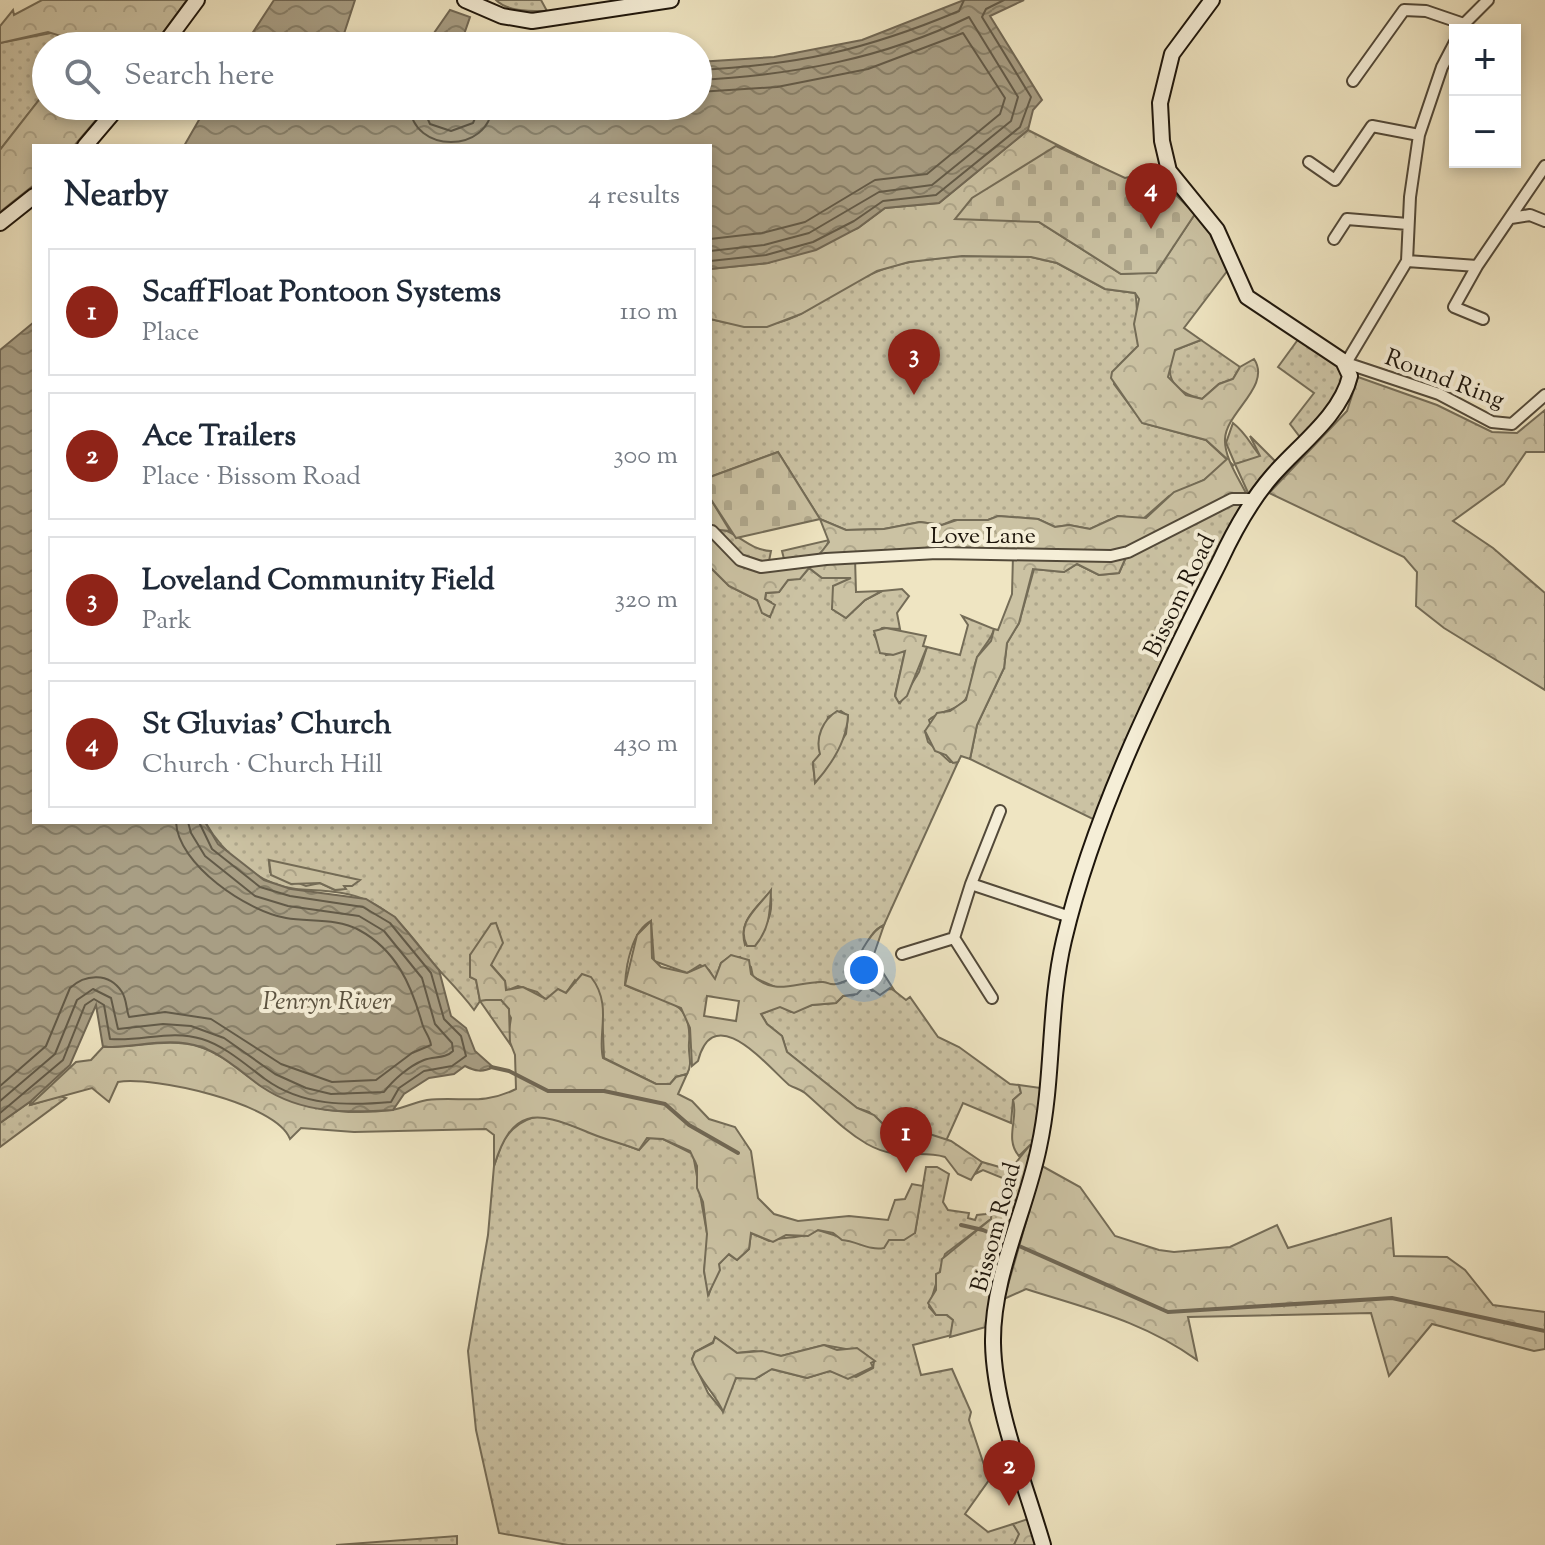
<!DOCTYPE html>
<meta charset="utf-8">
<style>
body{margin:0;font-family:"Sorts Mill Goudy",serif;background:#f2f2f3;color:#1f2937}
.controls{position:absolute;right:24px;top:24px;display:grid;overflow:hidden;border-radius:0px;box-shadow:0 4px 12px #0003}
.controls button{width:72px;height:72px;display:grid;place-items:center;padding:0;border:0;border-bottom:2px solid #e0e1e3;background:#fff;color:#1f2937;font:40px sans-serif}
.you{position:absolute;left:864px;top:970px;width:28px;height:28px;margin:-20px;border:6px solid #fff;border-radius:50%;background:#1a73e8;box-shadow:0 0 0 12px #1a73e833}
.badge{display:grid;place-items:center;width:52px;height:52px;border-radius:50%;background:#8f2418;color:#fff;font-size:26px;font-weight:700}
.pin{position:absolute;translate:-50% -66px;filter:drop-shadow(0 2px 4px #0008)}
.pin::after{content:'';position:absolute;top:42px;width:28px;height:24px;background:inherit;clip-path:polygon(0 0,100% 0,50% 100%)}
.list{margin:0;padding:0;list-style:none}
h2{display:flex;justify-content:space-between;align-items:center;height:104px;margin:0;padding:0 32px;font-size:34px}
h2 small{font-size:26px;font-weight:400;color:#747a83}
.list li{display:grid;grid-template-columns:52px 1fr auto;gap:24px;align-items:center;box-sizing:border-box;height:128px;margin:0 16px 16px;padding:0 16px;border:2px solid #e0e1e3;border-radius:0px}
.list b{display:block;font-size:30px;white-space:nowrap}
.list p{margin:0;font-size:26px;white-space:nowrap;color:#747a83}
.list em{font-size:26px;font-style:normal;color:#747a83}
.icon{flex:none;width:44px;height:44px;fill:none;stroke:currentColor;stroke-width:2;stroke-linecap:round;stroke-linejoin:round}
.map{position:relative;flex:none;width:1545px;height:1545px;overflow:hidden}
.search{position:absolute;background:#fff;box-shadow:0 4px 12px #0003;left:32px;top:32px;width:680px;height:88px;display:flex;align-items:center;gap:20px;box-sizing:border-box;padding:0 28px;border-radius:44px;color:#747a83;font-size:30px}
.panel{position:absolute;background:#fff;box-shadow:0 4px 12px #0003;left:32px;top:144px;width:680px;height:680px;border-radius:0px}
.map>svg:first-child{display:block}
.green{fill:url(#green-dots);stroke:#746c57;stroke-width:2;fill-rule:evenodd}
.forest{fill:url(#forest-crowns);stroke:#746c57;stroke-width:2;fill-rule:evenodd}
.wetland{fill:url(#wetland-marsh);stroke:#746c57;stroke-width:2}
.cemetery{fill:url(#cemetery-stones);stroke:#746c57;stroke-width:2}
.water{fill:url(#water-waves);stroke:#706754;stroke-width:2}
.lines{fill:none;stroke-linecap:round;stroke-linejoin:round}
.shore{stroke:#625a48;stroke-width:2}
.stream{stroke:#706754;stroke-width:4}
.street-casing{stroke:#524939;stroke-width:14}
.secondary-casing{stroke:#1d150b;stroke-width:18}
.street{stroke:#f5eed7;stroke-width:10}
.secondary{stroke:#f5eed7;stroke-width:14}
.labels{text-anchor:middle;stroke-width:8;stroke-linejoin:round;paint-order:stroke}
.street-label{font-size:24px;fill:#1d150b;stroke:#f5eed7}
.water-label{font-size:26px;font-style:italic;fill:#5c5341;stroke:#f5eed7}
</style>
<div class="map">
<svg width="1545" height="1545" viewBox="0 0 1545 1545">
<defs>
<pattern id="green-dots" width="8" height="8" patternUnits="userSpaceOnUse" patternTransform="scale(2)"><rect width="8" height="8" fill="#cbc2a3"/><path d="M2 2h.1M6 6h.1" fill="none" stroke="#aea68b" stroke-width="1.8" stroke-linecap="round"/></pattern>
<pattern id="forest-crowns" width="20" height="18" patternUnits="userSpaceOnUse" patternTransform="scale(2)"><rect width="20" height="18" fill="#cbc2a3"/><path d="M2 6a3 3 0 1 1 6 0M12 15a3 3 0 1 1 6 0" fill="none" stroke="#aea68b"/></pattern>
<pattern id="wetland-marsh" width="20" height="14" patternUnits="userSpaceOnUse" patternTransform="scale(2)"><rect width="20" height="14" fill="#cbc2a3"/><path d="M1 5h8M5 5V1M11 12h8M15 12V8" fill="none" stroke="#aea68b"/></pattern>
<pattern id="cemetery-stones" width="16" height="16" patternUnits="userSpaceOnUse" patternTransform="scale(2)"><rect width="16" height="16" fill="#cbc2a3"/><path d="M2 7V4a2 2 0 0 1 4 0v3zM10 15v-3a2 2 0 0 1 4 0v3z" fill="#aea68b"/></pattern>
<pattern id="water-waves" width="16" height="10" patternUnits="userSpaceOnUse" patternTransform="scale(2)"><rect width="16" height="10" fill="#a89e84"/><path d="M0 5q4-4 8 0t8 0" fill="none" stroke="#88806a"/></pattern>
</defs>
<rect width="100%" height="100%" fill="#efe5c2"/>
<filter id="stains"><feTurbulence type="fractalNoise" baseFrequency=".0025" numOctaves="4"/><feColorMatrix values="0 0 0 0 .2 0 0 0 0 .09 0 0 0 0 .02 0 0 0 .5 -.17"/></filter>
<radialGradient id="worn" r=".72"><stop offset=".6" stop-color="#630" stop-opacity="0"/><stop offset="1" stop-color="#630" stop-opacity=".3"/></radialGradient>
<path class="green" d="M496,0H541L547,11C531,11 508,12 496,0Z
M56,32L67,46H46V91L0,150V43Z
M962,256L1031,257L1057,263L1105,289L1135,293C1137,296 1138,339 1138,346L1118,366L1114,384L1143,423L1206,440L1234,466L1226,461L1204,480L1169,496L1143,519L1118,516L1090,529L1069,525L1055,527L1038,519L998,516L988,520H954L942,525L920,522L884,529L846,530L820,519L778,452L710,477V319C798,341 804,301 876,272C903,260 933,259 962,256Z
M1302,334L1338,358L1349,377L1303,441L1290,424L1314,393L1278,367Z
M1201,340L1240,367L1233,379L1219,384L1202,399C1174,392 1162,377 1175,350Z
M1233,423C1247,434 1250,444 1261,457L1235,464L1226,443Z
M1254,499L1101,823L970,759L977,725L1004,668L1007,643L1019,623L1034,569L1064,572L1077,564L1099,575L1119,573L1126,557L1232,500Z
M710,529C732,524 745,550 771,551L768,566H755Z
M829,540C823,560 803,560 785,563L782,551Z
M710,567L729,586L757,600L764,614L770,617L771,602L765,599L766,593L779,592L788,580L800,578L809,568L822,578H852C830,590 837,587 832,609L846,618L865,600L882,591L902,589L909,596L897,613L900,629L882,628L874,635L886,655L905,651L895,695L900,703L919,672L927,647L960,655L968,625L962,616L994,629C991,642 980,648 976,661C971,674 972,695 962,703C951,713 939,710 929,720L931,726L925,731L928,742L950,762H958L884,925C864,934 862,960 860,976L834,985L820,982L795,987H775L753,977L751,967L740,957L735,959L731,956L721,963L715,980L709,970L700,965L687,973L654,961L651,921C632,931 626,965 625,985C658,1002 693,995 689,1043C688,1056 693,1063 687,1074L676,1077L670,1084H656L604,1058L602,1009L575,980L566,993L546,1000L537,992L518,986L506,991L505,981L491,965L500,935L497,927L470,955V977L476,979L480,1001L474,1010C463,995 451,983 438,969C415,943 401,916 368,901C347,890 319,891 296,889C258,885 223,853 205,822H710ZM841,711L848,716L846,734L815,781L813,765L820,754L828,717ZM269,861L359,881L343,885L345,889L335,890L320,883L306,886L270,872ZM770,892C775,918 765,929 745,945C738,921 756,908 770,892Z
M866,985L872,991L892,989L906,1000L910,997L938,1037L959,1047L1010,1084L1019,1085L1021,1093L1013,1100L1011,1123L963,1103L946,1141L917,1130L885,1126L869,1112L857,1108L787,1052L782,1036L767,1024L761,1014L780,1006L791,1012L812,1005L836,1003L843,996L854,995Z
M60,1096L66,1098L0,1147V1123L31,1101L30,1105Z
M547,1116L639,1150L650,1138L663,1139L693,1154L708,1239L704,1271L709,1294L719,1264L728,1254L737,1260L749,1249L751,1233L769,1241C785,1236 804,1239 818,1230L862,1244L915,1233L926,1167H937L949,1174L943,1202L948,1210L969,1213L968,1218L975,1220L977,1215L986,1214L993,1207L991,1219L945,1254L929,1307L936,1315H947L953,1320L952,1335L913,1345L921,1375L952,1369L971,1412L969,1420L989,1480L965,1514L988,1532L1013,1524L1020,1534L1014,1545H568L499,1533L476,1430L468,1351L488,1235L494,1166L501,1146C509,1128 527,1115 547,1116ZM715,1337L737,1353L754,1351L781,1356L824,1345L862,1352L874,1361L873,1368L856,1377L829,1371L807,1378L771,1369L759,1377L736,1378L722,1410L708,1393L692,1359L695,1352L713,1342Z
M1030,1145L1034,1148L1020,1196L1013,1203L1005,1198L1010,1181L983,1170L975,1174L982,1162L1010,1170Z
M457,1536V1545H336Z"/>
<path class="forest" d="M42,0H187L153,46H67L61,36L48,32L0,43V26L13,10L14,15Z
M46,91V106H108L74,146H34V185L0,212V150Z
M1028,130L1097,165L1039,222L1121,274L1156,272L1199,208L1231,266L1184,328L1201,340L1175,350L1168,377L1186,395L1202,399L1219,384L1233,379L1240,367L1254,359C1272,386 1226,412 1225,439C1224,458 1240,480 1248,497L1126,557L1119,573L1099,575L1077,564L1064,572L1033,569L1019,623L1007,643L1004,668L977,725L970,759L961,756L958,762L953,763L946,755L935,751L925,731L937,713L950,711L966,700L977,657L991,641L994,629L998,630L1012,594L1013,555L816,559L829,542L820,519L846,530L884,529L920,522L942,525L957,520H988L998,516L1038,519L1055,527L1069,525L1090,529L1118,516L1146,518L1174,492L1204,480L1227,459L1206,440L1142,423L1111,378L1112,372L1138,346L1134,324L1139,299L1135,293L1105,289L1057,263L1031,257L962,256L909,262L877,271L801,314L767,327H744L710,319V269L768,263L858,228L885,208L939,203Z
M1358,377L1437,405L1492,432L1517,433L1545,410V452H1526L1504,484L1453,521L1493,548L1545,593V690L1444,628L1416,606L1417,572L1404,557L1269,493L1347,411Z
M1250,436L1280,466L1250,497L1235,464L1260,456Z
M710,498L730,531L710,529Z
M710,531L747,565L855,558L856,592L882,591L865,600L846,618L832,609L833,586L851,578H822L809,568L800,579L788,580L779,592L766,593L765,599L775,605L770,617L762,613L757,600L729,586L710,567Z
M886,628L926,636L923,646L927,647L907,696L899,703L895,696L905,651L893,655L880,653L874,631Z
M837,711L848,715C847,741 831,765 815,783L813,762L820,754C815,737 823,720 837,711Z
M269,860L360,880L352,886H344L346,889L335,890L320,883L291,884L271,875Z
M771,890C770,912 770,928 755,946H747C735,923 758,908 771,890Z
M651,921L652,958L661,967L687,973L705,965L715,979L721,963L731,955L749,960L751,974C775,998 797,981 823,982C830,983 829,985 836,984C845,984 850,976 860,976C860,972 858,968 858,964C858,952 874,929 884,925L873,957L894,990L890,988L880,995L866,985L857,994L843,996L836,1003L812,1005L794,1013L780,1007L761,1014L767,1024L782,1036L787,1052L857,1108L874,1115L885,1126L917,1130L951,1141L982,1162L971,1180L958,1174L945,1157C917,1149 899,1162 867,1144C843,1130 826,1111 805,1093C800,1089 794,1088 789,1085C768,1067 714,999 698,1061L692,1066L690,1028L681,1008L625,985L637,935ZM707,996L739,1001L736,1021L704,1016Z
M496,923L503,943L491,965L505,981L506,990L523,987L546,999L558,989L566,993L582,974L591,977C613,1005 597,1034 603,1058L656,1084H670L676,1077L687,1074L678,1094L692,1101L709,1119L735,1127L751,1151L758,1198L774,1214L798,1221L849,1216L888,1220L895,1200L905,1199L912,1184L923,1186L915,1233L904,1240H889L884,1248C869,1251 857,1241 842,1240L833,1233L818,1230L808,1236L786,1235L773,1242L751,1233L749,1249L737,1260L729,1254L719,1264L720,1270L708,1295L704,1271L707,1234L703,1202L697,1188V1166L690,1151L663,1139L647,1138L639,1150C621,1143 602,1139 585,1131C535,1110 512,1108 494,1166V1135L486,1129L354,1132L301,1128L290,1139C277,1103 153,1076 118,1082L109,1102L92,1088L30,1105L76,1062L91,1060L103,1047C135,1048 170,1037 200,1047C229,1056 250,1083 278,1095C315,1112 352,1115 392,1110C404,1108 415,1102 427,1100C461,1096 482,1106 516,1089L515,1055L508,1037L511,1018L501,1000L480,1001L476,980L470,977V955L491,924Z
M1019,1085L1048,1089L1034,1148L1030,1145L1019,1156C1004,1139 1019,1117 1013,1100L1021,1093Z
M1042,1166L1080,1187L1115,1236L1159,1250L1174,1252L1230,1247L1277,1225L1288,1248L1391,1218L1394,1256L1447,1257L1465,1270L1493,1305L1545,1312V1349L1534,1351L1432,1324L1389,1376L1371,1313L1188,1317L1197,1360C1143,1321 1088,1309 1026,1289L1004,1299Z
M1020,1197L993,1325L950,1337L953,1320L947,1315H936L928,1303L936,1290V1274L940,1272L942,1259L991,1219L992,1209L999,1199L1011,1203Z
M715,1337L737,1353L762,1351L781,1356L824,1345L837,1350L857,1348L875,1361L871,1363L873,1367L848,1379L830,1371L807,1378L772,1369L755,1379L736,1378L723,1412C718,1397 697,1378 692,1359L695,1352L713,1343Z
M1034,1517L1042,1545H1014L1019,1534L1013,1524Z"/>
<path class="wetland" d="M486,1000H501L509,1009L510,1044L480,1001Z"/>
<path class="cemetery" d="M1056,146L1125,178L1159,170L1163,182L1195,214L1156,273L1121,274L1039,222L955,219L972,198Z
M778,452L820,519L736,538L710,498V477Z"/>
<path class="water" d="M274,0H355L340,46H244Z
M964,0H1024L990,16L1042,100L1033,110L1028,130L939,203L885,208L858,228L816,250L768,263L710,269V146H184L207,106H440L451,113L474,106H698V62L774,57L862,40Z
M450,10L470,17L460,46H425Z
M34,322V822H205L218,844L264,880L291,889L366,899L395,917L439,970L451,1016L466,1028L475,1051L493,1067C482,1073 475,1071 465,1066L454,1074L429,1078L404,1094L393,1110C347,1113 302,1114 262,1087C243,1074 223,1054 201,1047C170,1036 135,1048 103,1047L96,1005L70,1065L31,1101L0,1123V350Z"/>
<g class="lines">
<path class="shore" d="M698,70C798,65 866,50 959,11L964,0
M698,80C793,75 882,59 969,17L1018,97L1011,121L932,185L879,192L809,233L764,245L710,251
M698,92L777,87L868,69L963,33L1005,98L1000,114L927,174L875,180L805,222L762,233L710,239
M410,106C412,154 490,154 492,106
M422,106L430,124L451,131L473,123L480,106
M710,261L766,255L813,242L854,221L883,201L936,195L1020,127L1031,97L982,17L986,9L1004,0
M0,1086L46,1046L70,988C85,974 109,972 122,992C127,1000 126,1009 129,1017L165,1012L211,1019L281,1064L332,1082L376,1080L412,1053L431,1045C430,1037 424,1031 422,1023C411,984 396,950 359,930C337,918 310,922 286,918C247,911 178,865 176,822
M0,1101L55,1054L77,1000L93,989L111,998L118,1029L163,1024L191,1026L224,1038L275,1074L306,1088L331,1094L384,1092C393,1080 409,1066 424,1060C434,1056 445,1059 453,1051L452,1043L435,1024L422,978L384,931L359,916L288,906L255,896L205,856L191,833L188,822
M0,1113L63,1060L85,1005L94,999L104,1005L110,1039C141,1042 171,1029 202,1039C225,1046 246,1065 265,1079C302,1106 347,1106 391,1102L399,1088L424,1071L452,1066L466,1056L461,1036L444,1019L431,973L390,923L363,907L290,896L260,887L212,849L199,822"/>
<path class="stream" d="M491,1067L509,1071L548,1091H604L665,1104L689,1125L738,1153
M961,1225L983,1230L1168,1312L1392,1298L1545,1331"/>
<g class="street-casing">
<path id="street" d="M1464,24L1488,0
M1455,42L1442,67L1419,135L1410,197L1407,261L1346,363L1439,394L1492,422L1512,424L1545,395
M1353,81L1404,10L1426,11L1464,24L1461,30
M1309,162L1335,180L1372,126L1419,135
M1511,218L1530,215L1545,221
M1334,239L1347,219L1408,224
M1407,261L1477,266L1545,166
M1477,266L1454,307L1483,319
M712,531L740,560L761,567L826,559L937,553L1111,556L1128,552L1232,499H1255
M971,884L1000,811
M902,954L954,938
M992,998L954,938L971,884L1070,917"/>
</g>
<g class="secondary-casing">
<path id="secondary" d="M465,0L502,16L532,21L671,0
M163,46L197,0
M85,146L119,106
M0,223L34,196
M1043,1545C1025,1483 994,1407 993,1343C992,1276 1026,1211 1039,1147C1054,1078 1048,1008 1064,940C1095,808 1160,681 1220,561C1234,531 1251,500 1273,475C1298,446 1341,415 1350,376L1343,361L1247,297L1217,230L1169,171L1162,141L1160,103L1172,54L1212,0"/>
</g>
<use href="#street" class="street"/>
<use href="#secondary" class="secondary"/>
</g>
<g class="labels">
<g class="street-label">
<text transform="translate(1445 378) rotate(21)" y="8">Round Ring</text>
<text x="983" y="543">Love Lane</text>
<text transform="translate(1179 595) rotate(-64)" y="8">Bissom Road</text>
<text transform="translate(995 1227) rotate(-75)" y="8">Bissom Road</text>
</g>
<g class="water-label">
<text x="327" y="1009">Penryn River</text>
</g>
</g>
<rect width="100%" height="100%" filter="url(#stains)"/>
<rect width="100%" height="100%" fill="url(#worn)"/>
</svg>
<div class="controls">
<button>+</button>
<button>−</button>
</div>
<div class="you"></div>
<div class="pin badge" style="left:906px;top:1173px">1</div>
<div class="pin badge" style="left:1009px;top:1506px">2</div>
<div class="pin badge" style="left:914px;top:395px">3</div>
<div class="pin badge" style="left:1151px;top:229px">4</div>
<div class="search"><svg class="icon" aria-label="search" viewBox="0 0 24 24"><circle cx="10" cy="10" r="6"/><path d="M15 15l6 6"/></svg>Search here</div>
<section class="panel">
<h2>Nearby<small>4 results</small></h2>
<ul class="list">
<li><span class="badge">1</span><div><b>ScaffFloat Pontoon Systems</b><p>Place</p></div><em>110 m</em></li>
<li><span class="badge">2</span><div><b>Ace Trailers</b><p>Place · Bissom Road</p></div><em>300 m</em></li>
<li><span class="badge">3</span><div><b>Loveland Community Field</b><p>Park</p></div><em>320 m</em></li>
<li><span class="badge">4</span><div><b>St Gluvias' Church</b><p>Church · Church Hill</p></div><em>430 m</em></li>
</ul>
</section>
</div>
